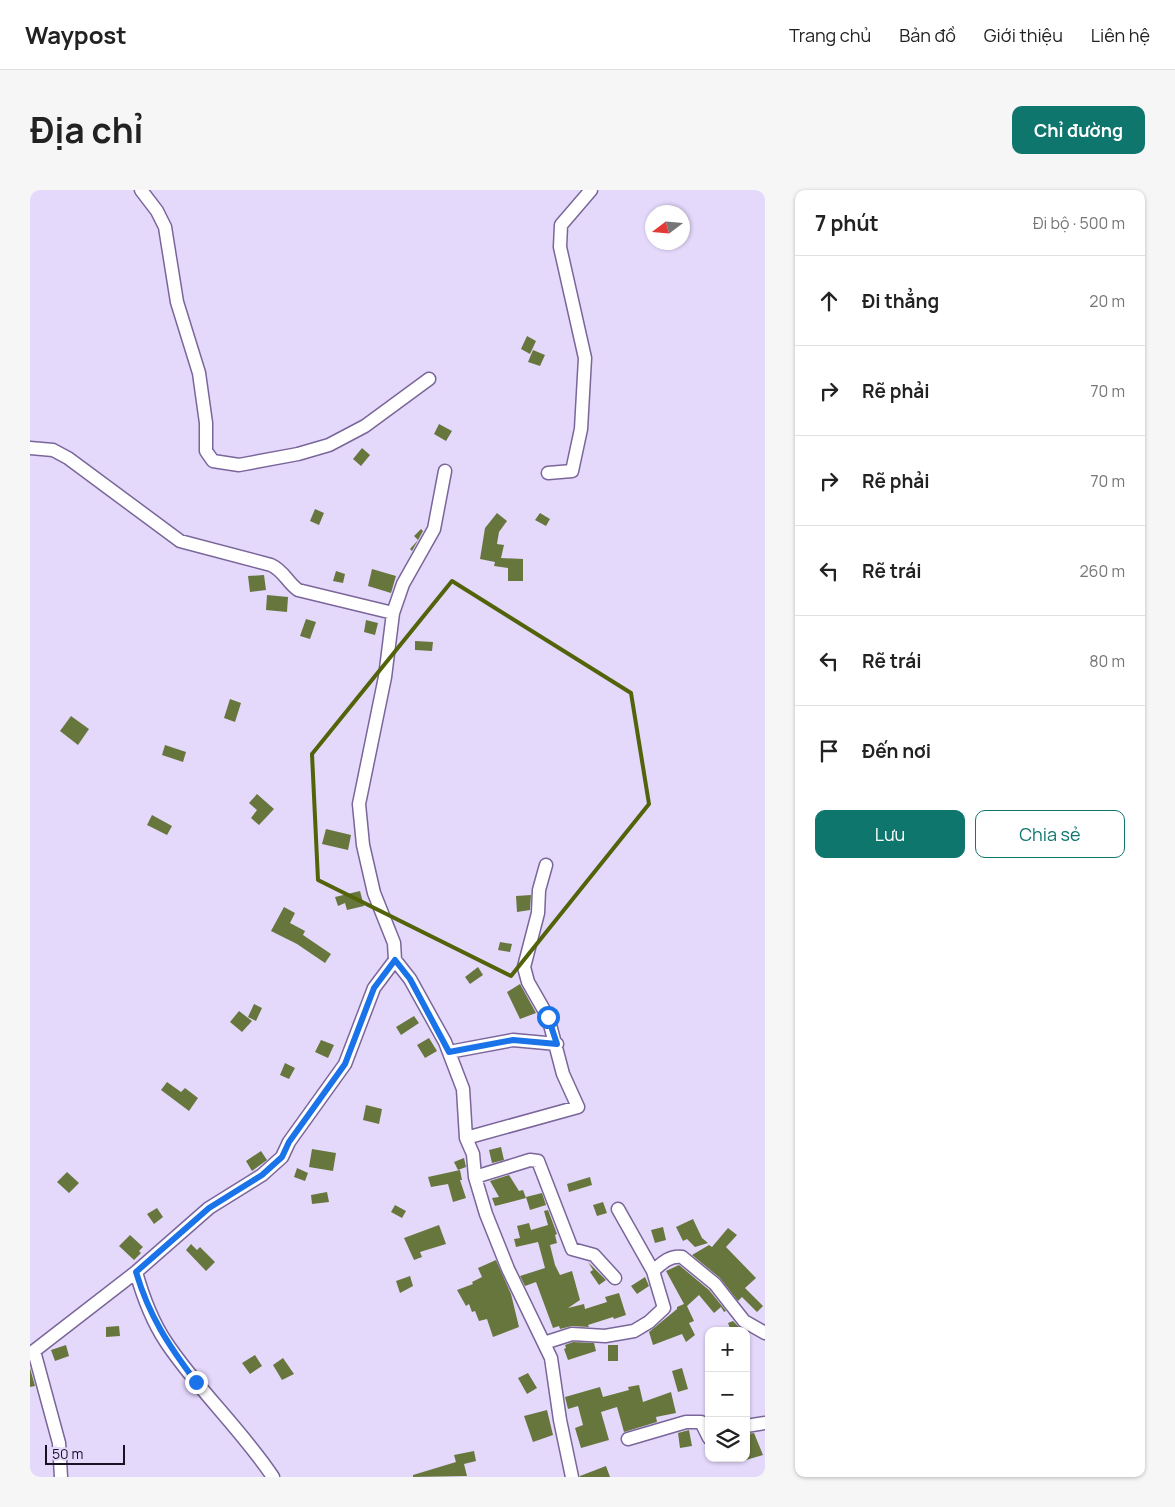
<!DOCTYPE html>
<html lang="vi">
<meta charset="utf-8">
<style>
body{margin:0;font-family:Manrope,sans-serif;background:#f6f6f6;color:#222}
.controls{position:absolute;right:15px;bottom:15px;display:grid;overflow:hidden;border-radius:10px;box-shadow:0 1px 4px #0004}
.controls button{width:45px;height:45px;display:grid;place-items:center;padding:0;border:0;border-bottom:1px solid #e0e0e0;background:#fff;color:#222;font:25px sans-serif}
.compass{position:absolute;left:615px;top:15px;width:45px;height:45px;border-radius:50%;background:#fff;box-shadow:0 1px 4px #0004;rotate:254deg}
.scale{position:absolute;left:15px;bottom:12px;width:80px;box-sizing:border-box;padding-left:5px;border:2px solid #191126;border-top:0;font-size:14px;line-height:18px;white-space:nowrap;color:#191126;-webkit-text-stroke:4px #e4d8fb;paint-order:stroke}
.stop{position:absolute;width:15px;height:15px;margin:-11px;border:4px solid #1a73e8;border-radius:50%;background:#fff}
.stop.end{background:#1a73e8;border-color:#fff;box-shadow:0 1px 5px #0008}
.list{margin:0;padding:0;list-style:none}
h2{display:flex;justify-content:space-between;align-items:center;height:65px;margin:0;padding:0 20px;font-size:21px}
h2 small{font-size:16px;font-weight:400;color:#767676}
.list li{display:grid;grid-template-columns:32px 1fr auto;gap:15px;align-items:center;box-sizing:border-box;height:90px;padding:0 20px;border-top:1px solid #e0e0e0}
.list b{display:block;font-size:19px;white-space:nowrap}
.list em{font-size:16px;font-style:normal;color:#767676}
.actions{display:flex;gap:10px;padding:15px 20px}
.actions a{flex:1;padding:11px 0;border:1px solid #0f766e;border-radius:10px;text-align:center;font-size:18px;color:#0f766e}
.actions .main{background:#0f766e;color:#fff}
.icon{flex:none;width:28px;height:28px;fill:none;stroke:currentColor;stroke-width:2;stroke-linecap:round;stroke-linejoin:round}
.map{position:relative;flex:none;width:735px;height:1287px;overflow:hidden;border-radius:10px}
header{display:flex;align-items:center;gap:30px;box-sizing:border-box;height:70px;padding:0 25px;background:#fff;border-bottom:1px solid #e0e0e0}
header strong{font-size:24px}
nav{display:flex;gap:28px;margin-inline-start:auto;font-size:18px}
.intro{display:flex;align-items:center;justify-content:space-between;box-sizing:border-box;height:120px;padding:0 30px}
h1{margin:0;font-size:35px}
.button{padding:12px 22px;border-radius:10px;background:#0f766e;color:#fff;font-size:18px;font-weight:700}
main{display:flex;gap:30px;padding:0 30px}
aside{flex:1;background:#fff;border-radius:10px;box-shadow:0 1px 4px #0004}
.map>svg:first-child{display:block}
.building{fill:#67763d}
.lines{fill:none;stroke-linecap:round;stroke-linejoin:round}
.minor-casing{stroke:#7a669a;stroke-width:15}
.minor{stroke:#fff;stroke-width:12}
.route{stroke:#1a73e8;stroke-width:6}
.marked{fill:none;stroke:#526309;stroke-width:4;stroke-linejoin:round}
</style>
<header>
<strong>Waypost</strong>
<nav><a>Trang chủ</a><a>Bản đồ</a><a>Giới thiệu</a><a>Liên hệ</a></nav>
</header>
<div class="intro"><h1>Địa chỉ</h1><a class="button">Chỉ đường</a></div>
<main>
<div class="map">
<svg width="735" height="1287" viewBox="0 0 735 1287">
<rect width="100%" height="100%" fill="#e4d8fb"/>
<path class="building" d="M497,146L506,151L500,164L491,159Z
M503,160L515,165L510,176L498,172Z
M409,234L422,241L416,251L404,244Z
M332,258L340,265L331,276L323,269Z
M285,319L294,323L289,335L280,331Z
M467,323L477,331L469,342L467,354L474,355L471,368L493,369V391H478V378L464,376L465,372L450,369L455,338Z
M510,323L520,329L516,336L505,330Z
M391,339L393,341L382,361L380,359L388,350L384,346Z
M342,379L366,386L361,403L338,396Z
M306,381L315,384L313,393L303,391Z
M234,385L236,400L220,402L218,386Z
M237,405L258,407L257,422L236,420Z
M276,429L286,432L280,449L270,446Z
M336,430L348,433L345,445L334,442Z
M385,451L403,452L402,461L385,460Z
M200,509L211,513L205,532L194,528Z
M41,526L59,539L48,555L30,541Z
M135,555L156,562L153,572L132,565Z
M227,604L244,619L229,635L221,628L227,620L219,613Z
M122,625L142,636L137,645L117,635Z
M296,639L321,645L318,660L292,654Z
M330,701L334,716L317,720L315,713L308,716L305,707Z
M501,705L500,720L487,722L486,706Z
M254,717L265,723L260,733L275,741L273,745L301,764L295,773L267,754L241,741Z
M470,752L482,754L480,762L468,760Z
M448,777L453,785L440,794L435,787Z
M490,794L506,823L490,829L477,802Z
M224,814L232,818L226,831L218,827Z
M209,821L222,831L212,842L200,832Z
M384,826L389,833L371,845L366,837Z
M399,848L407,861L395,868L387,855Z
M291,850L304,855L298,868L285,862Z
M255,873L265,878L259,889L250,885Z
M137,892L151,902L155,898L168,908L159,921L131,900Z
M336,915L352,919L349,934L333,930Z
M471,957L474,970L462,973L459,960Z
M282,959L306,963L303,981L279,977Z
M231,961L237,970L222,981L216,971Z
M434,968L436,977L428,980L424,972Z
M267,978L278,983L275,991L264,987Z
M430,980L432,990H430L436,1008L423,1012L418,994L401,997L398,987Z
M37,982L49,993L39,1003L27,992Z
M479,985L489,1001L493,1000L496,1008L465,1016L462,1008L469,1007L460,991Z
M560,987L562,995L539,1002L537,994Z
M297,1002L299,1012L282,1014L281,1005Z
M512,1003L516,1015L500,1020L496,1007Z
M573,1012L577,1023L567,1026L563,1015Z
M365,1015L376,1021L372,1028L361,1022Z
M127,1018L133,1027L124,1034L117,1024Z
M518,1020L527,1044L525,1045L527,1053L520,1055L525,1075L530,1085L542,1081L550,1110L538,1118L554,1114L555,1119L577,1112L575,1107L589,1103L596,1125L584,1129L583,1127L558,1135L559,1137L542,1136L530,1139L529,1136L523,1138L506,1092L495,1096L490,1086L515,1078L508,1052L486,1057L484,1049L490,1048L487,1036L499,1033L501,1040L518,1035L514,1021Z
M663,1029L672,1048L678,1053L665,1057L657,1049L653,1051L646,1037Z
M409,1035L416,1054L390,1062L392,1067L384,1070L374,1048Z
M633,1037L636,1050L625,1053L621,1040Z
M698,1038L707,1045L696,1057L726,1088L715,1098L733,1116L727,1122L712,1107L708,1111L690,1088L662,1065L679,1055L682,1057Z
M100,1045L113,1057L109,1061L111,1063L104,1070L89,1056Z
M161,1054L167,1060L170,1057L185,1072L176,1081L156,1060Z
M466,1070L481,1104L489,1137L463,1147L457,1129L449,1131L445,1121L442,1122L439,1114L436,1116L427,1100L443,1094L442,1092L452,1087L448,1078Z
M558,1072L576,1090L569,1095L560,1082L563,1080Z
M649,1075L679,1100L696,1121L694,1122L691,1117L684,1123L669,1105L657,1116L664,1131L659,1133L665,1145L656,1152L652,1144L623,1155L619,1142L647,1119V1117L654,1114L636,1081Z
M380,1086L383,1096L370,1103L366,1091Z
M615,1087L619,1096L607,1104L601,1096Z
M703,1131L708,1136L714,1141H701L698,1133Z
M89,1136L90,1146L76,1147V1137Z
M543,1152L564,1153L566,1161L538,1170L534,1159L536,1158L535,1155Z
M36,1155L39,1166L25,1171L21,1160Z
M578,1155H588V1171H578Z
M225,1165L232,1176L220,1184L212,1173Z
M253,1168L264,1184L252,1190L243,1175Z
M0,1178L5,1196L0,1197Z
M652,1178L658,1199L648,1202L642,1181Z
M498,1183L507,1198L497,1204L488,1188Z
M609,1195L613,1212L641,1202L646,1223L626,1227L627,1232L594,1242L587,1217L571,1222L579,1250L551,1258L545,1238L553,1235L548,1216L538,1219L535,1207L570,1197L573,1207L599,1200L598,1197Z
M517,1220L523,1245L503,1252L494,1226Z
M659,1240L662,1256L650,1258L648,1243Z
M724,1243L733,1265L716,1270V1244Z
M444,1261L446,1271L434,1274L437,1286L383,1287V1285L426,1272L424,1265Z
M576,1276L580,1287H550V1286Z"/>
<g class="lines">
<g class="minor-casing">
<path id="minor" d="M111,0L127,21L135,37L147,112L169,183L176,233V261L183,271L209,275L268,264L299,255L335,236L399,189
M0,258L23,260L38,268L150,351L241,375C254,381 257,392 268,400L363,423
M415,281L404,339L373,394L363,423L355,487L329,614L333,655L344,703L364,753L365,770L380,789L415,852L433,899L436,948L443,964L445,987L456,1024L478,1079L521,1168L530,1230L542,1287
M518,283L542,281L551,239L555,168L530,57L531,35L561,0
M419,862L483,850L527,854
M436,948L548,917L533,884L518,827L498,792L494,777L508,723L509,700L516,675
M445,987L500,970L508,971L542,1059L564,1065L585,1088
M623,1081C632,1073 640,1065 652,1067L685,1094L714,1131L735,1143
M106,1082C113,1107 122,1131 136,1152C168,1200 211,1239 243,1287
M514,1153L542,1144L575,1146L604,1141L619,1132L634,1118L623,1081L588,1019
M716,1236L735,1233
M598,1249L656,1232H671L679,1248
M31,1287L29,1253L4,1161L106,1082L179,1018L232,985L252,967L259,952L315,874L344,798L365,770"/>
</g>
<use href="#minor" class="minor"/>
</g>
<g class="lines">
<path class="route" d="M166,1192C139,1156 119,1126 106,1082L179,1018L232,985L252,967L259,952L315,874L344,798L365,770L380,789L419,862L483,850L527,854L518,827"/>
</g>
<path class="marked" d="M422,391L601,503L619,614L481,786L288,690L282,564Z"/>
</svg>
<div class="controls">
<button>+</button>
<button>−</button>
<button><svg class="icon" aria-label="layers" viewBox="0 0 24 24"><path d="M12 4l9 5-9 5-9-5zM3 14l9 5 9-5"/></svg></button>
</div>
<svg class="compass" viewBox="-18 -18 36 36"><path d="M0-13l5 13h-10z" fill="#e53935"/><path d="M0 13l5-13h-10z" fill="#767676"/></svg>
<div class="scale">50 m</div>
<div class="stop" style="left:518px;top:827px"></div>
<div class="stop end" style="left:166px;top:1192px"></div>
</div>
<aside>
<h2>7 phút<small>Đi bộ · 500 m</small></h2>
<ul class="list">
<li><svg class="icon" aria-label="ahead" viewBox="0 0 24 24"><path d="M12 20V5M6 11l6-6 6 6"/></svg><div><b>Đi thẳng</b></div><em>20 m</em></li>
<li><svg class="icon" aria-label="right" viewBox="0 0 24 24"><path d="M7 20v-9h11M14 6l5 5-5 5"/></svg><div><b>Rẽ phải</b></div><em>70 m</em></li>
<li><svg class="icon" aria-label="right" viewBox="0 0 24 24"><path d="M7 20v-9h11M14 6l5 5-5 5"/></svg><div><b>Rẽ phải</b></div><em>70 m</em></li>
<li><svg class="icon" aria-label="left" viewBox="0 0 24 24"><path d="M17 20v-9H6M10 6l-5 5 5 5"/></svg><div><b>Rẽ trái</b></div><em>260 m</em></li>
<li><svg class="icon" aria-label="left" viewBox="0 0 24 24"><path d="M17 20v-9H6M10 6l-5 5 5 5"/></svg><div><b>Rẽ trái</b></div><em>80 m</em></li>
<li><svg class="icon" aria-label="arrive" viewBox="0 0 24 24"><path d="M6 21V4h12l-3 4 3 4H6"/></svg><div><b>Đến nơi</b></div></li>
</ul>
<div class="actions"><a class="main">Lưu</a><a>Chia sẻ</a></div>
</aside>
</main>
